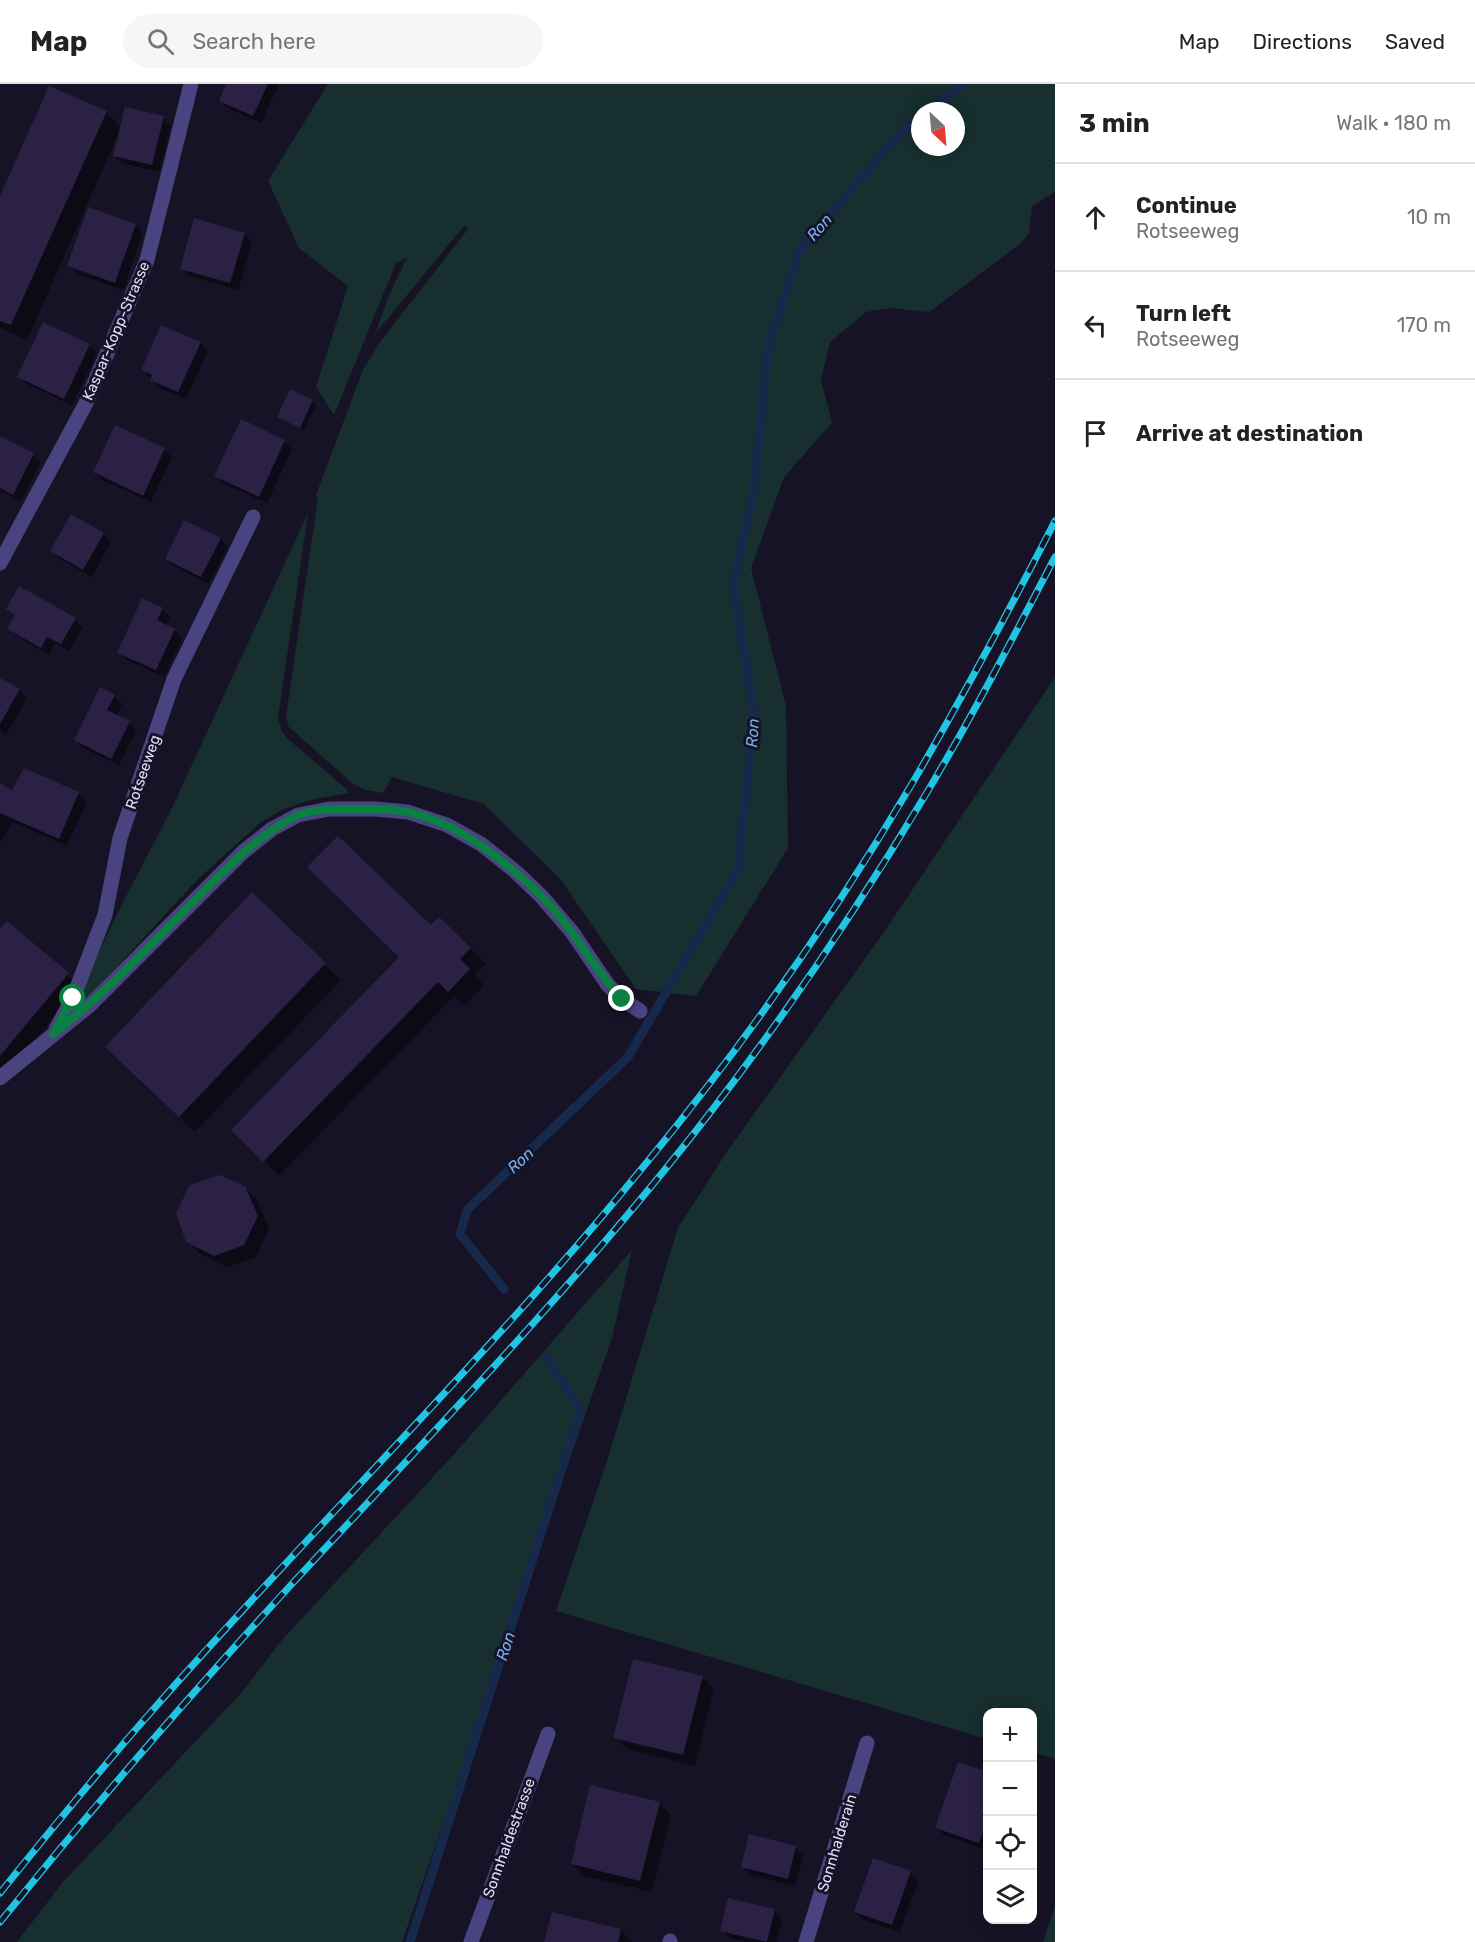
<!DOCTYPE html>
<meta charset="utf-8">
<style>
body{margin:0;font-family:Rubik,sans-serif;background:#f6f6f6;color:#222}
.controls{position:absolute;right:18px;bottom:18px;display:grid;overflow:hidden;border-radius:12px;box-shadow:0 3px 15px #0003}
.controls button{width:54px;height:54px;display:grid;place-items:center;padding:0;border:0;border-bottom:2px solid #e0e0e0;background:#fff;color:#222;font:30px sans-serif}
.compass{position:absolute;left:911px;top:18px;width:54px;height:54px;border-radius:50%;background:#fff;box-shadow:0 3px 15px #0003;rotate:154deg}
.stop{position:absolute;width:18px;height:18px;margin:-14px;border:4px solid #0b8043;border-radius:50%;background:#fff}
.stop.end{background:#0b8043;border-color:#fff;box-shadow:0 2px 6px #0008}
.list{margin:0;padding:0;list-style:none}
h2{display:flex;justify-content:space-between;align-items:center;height:78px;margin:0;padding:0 24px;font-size:26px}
h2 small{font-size:20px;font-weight:400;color:#767676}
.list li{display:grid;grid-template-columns:39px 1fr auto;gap:18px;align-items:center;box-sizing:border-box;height:108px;padding:0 24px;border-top:2px solid #e0e0e0}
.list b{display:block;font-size:22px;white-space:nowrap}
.list p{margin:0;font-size:20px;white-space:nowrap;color:#767676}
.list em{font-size:20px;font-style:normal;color:#767676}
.icon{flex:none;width:33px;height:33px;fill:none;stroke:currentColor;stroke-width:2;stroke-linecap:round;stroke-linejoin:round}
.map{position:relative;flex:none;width:1055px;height:1858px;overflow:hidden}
header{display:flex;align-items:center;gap:36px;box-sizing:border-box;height:84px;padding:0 30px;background:#fff;border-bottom:2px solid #e0e0e0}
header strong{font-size:28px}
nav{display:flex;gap:33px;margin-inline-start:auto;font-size:21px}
.search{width:420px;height:54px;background:#f6f6f6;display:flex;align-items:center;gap:15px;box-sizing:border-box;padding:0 21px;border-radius:33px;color:#767676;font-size:22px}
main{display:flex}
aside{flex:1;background:#fff}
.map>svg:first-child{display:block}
.green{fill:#172f2f;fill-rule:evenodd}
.shadow{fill:#0007}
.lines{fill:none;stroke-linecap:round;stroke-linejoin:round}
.stream{stroke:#17294b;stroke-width:9}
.building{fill:#2a2145}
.minor{stroke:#49447f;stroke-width:15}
.rail-casing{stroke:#20c5e3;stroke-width:7}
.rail{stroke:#171326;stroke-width:4.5;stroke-dasharray:14;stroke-linecap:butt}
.route{stroke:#0b8043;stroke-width:8}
.labels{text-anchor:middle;stroke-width:6;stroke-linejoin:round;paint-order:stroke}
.street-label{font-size:15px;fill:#e1dcfb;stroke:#171326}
.water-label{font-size:16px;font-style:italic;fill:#77b1ee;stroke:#171326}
</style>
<header>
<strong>Map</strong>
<div class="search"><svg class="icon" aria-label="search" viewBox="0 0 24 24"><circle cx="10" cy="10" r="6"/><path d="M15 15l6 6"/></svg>Search here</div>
<nav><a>Map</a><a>Directions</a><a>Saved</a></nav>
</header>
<main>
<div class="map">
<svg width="1055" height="1858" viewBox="0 0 1055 1858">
<rect width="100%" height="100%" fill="#171326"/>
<path class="green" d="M328,0H1055V108L1032,122L1029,149L1020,160L929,228L891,224L866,228L830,258L821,296L832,339L784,393L751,484L786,622L788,764L696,912L636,905L561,796L484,720L392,693L383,709L366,706L353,700L288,642L286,632L318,414L316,411L363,286L380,258L468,145L464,142L375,250L390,209L407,174L396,179L334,331L316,303L348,202L299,164L268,97ZM920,27H956V63H920Z
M308,429L278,634L282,648L289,656L344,703L349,709L310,716L282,726L261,738L197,796L91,911L77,922L75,920L115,834L173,722Z
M1055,593V1675L1033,1668L1032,1628H988L987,1655L556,1527L607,1377L678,1144L726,1069L884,848Z
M632,1166L612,1254L402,1858H17L63,1798L243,1607L282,1556L456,1368Z
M1055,1823V1858H1043Z"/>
<path class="shadow" d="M228,0H279L261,39L228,24L220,16Z
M106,28L121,44L163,34L171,42L159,88L122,79L114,71L118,56L116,55L27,256L0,244V115Z
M89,125L136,141L143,149L123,206L77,190L69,182Z
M245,150L252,158L238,206L189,192L181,184Z
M200,259L208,267L186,315L160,304L143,286Z
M89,261L97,269L72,321L27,300L19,292Z
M312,317L316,321L304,346L278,332Z
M0,354L33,371L41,378L21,417L0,407Z
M284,357L292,365L267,419L224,400L216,392Z
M164,365L172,373L151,418L102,396L95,388Z
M71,432L104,450L111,458L92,493L60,475L52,467Z
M220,455L228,463L209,500L174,482L166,474Z
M7,525L75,536L83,543L69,567L55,559L49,571L17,552L9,545L16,533Z
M162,525L170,533L166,542L175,546L182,554L164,593L127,576L119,568Z
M0,596L19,606L27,614L6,651L0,647Z
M114,612L122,620L116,632L129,639L137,646L119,681L83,664L75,656Z
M25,686L79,710L87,718L67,762L13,738L0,759V701L11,707Z
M252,811L341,896L195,1048L123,978Z
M439,835L486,880L474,891L484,901L464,922L454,912L279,1092L233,1046Z
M7,839L80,902L0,998V848Z
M244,1103L257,1116L269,1145L256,1173L227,1183L200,1170L188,1157Z
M702,1593L714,1605L695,1682L627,1665L615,1653Z
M988,1689V1763L987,1766L944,1751L936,1743Z
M659,1719L671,1731L652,1808L584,1792L572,1780Z
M795,1763L803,1771L795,1802L751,1791L743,1783Z
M910,1789L918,1797L900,1848L863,1836L856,1828Z
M774,1827L782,1835L776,1858H745L730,1854L722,1846Z
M621,1846L632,1858H546Z"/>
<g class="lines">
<path class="stream" d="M928,27L963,0
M504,1205L460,1150L467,1126L628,973L738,786L754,631L733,502L754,406L768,264L800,165L902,47L920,33
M410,1858L581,1325L547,1274"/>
</g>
<path class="building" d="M226,0H268L253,32L219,17Z
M49,2L107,27L11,241L0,237V112Z
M125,23L164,32L152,81L113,72Z
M88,123L136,140L115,199L67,182Z
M194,134L245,149L230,199L180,185Z
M43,238L90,260L64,315L17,293Z
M161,241L201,258L178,308L150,296L152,291L141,286Z
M290,305L313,316L300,344L277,333Z
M241,335L285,356L259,413L214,392Z
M115,341L165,364L143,412L93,388Z
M0,352L34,369L13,411L0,404Z
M71,430L104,449L83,486L50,467Z
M184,436L221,454L201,493L165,475Z
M19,502L76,534L61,560L47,553L41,564L7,545L15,531L6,525Z
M142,514L163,524L157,536L175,545L156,586L117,569Z
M0,594L20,605L0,640Z
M100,603L115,611L107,626L130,637L111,675L74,656Z
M24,684L79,708L59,755L0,729V699L12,706Z
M338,752L431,841L439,833L471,864L460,875L470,885L448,908L438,898L263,1078L231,1046L399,873L307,783Z
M252,808L326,879L179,1033L105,963Z
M7,837L69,889L0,972V845Z
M219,1091L245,1102L258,1132L244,1161L214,1172L186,1158L176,1129L190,1101Z
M633,1575L703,1592L683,1671L613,1654Z
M958,1678L988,1688V1734L979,1759L935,1744Z
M590,1701L660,1718L640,1797L571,1780Z
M749,1750L796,1762L788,1795L741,1783Z
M873,1774L911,1787L892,1841L854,1828Z
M728,1814L775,1825L767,1858L720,1847Z
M552,1828L621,1845L618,1858H544Z"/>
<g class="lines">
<path class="minor" d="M0,479L85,321L147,176L191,0
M56,945L73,914L105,831L120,754L174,595L253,433
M0,994L90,921L243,768L272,745L298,731L329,725H375L408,728L447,741L481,760L516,788L542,813L572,848L608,901L622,915L640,927
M471,1858L548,1650
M670,1858V1857
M806,1858L867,1659"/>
<g class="rail-casing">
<path id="rail" d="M0,1809C49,1748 99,1687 151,1628C314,1442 492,1269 648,1077C746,958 835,830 913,698C963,612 1010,525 1055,437
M0,1838C93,1723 190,1611 290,1502C416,1366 546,1232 663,1088C760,969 847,842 926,710C972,633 1014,552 1055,473"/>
</g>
<use href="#rail" class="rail"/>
</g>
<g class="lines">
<path class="route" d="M73,914L53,950C105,910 149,862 195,816C226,785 256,752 296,732C311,725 333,725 349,725C369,725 389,724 408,728C449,737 483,761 514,787C536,805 557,827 573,850C589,872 603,895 622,915"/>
</g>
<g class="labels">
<g class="street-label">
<text transform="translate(116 247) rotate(-67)" y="5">Kaspar-Kopp-Strasse</text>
<text transform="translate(143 688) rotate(-71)" y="5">Rotseeweg</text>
<text transform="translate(509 1754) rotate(-70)" y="5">Sonnhaldestrasse</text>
<text transform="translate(837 1759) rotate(-73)" y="5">Sonnhalderain</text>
</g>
<g class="water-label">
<text transform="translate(819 143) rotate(-49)" y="6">Ron</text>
<text transform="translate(752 649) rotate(-86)" y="6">Ron</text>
<text transform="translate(520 1076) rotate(-43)" y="6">Ron</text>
<text transform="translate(505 1562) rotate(-72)" y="6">Ron</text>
</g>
</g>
</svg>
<div class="controls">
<button>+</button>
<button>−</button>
<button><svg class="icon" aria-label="locate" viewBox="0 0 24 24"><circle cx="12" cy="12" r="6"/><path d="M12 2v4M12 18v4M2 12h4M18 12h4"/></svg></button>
<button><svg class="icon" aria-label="layers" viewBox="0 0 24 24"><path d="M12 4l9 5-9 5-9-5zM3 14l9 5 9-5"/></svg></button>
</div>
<svg class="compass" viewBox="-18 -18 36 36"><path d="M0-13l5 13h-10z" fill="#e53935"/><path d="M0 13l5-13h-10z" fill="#767676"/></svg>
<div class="stop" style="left:73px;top:914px"></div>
<div class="stop end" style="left:622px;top:915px"></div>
</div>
<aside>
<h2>3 min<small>Walk · 180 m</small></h2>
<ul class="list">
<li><svg class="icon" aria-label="ahead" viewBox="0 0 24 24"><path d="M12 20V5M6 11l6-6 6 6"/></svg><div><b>Continue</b><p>Rotseeweg</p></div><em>10 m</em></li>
<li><svg class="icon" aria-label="left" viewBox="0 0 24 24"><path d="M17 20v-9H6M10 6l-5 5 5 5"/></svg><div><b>Turn left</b><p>Rotseeweg</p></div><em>170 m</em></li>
<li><svg class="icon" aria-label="arrive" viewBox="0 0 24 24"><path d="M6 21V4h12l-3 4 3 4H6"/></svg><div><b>Arrive at destination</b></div></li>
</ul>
</aside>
</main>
